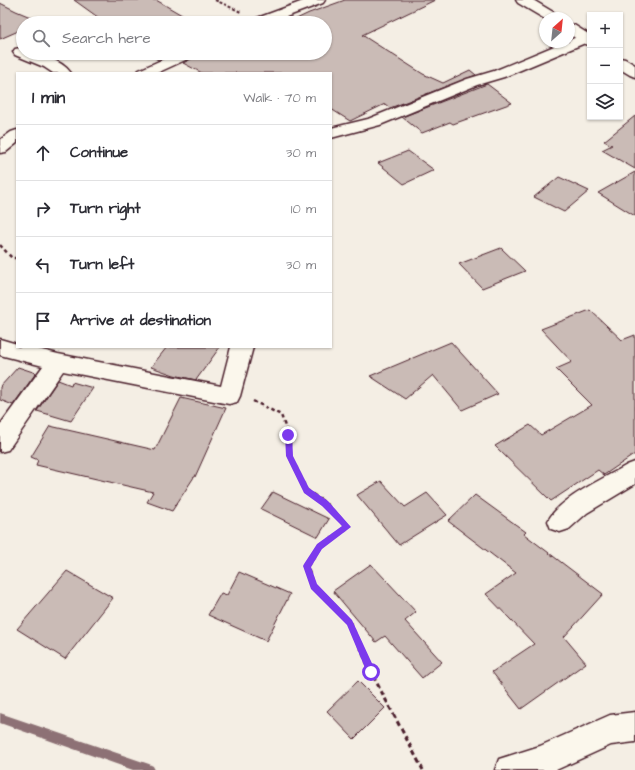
<!DOCTYPE html>
<meta charset="utf-8">
<style>
body{margin:0;font-family:"Architects Daughter",sans-serif;background:#f7f7f7;color:#2b2b33}
.controls{position:absolute;right:12px;top:12px;display:grid;overflow:hidden;border-radius:0px;box-shadow:0 1px 3px #0004}
.controls button{width:36px;height:36px;display:grid;place-items:center;padding:0;border:0;border-bottom:1px solid #e1e1e2;background:#fff;color:#2b2b33;font:20px sans-serif}
.compass{position:absolute;left:539px;top:12px;width:36px;height:36px;border-radius:50%;background:#fff;box-shadow:0 1px 3px #0004;rotate:27deg}
.stop{position:absolute;width:12px;height:12px;margin:-9px;border:3px solid #7c3aed;border-radius:50%;background:#fff}
.stop.end{background:#7c3aed;border-color:#fff;box-shadow:0 1px 4px #0008}
.list{margin:0;padding:0;list-style:none}
h2{display:flex;justify-content:space-between;align-items:center;height:52px;margin:0;padding:0 16px;font-size:17px}
h2 small{font-size:13px;font-weight:400;color:#7c7c81}
.list li{display:grid;grid-template-columns:26px 1fr auto;gap:12px;align-items:center;box-sizing:border-box;height:56px;padding:0 16px;border-top:1px solid #e1e1e2}
.list b{display:block;font-size:15px;white-space:nowrap}
.list em{font-size:13px;font-style:normal;color:#7c7c81}
.icon{flex:none;width:22px;height:22px;fill:none;stroke:currentColor;stroke-width:2;stroke-linecap:round;stroke-linejoin:round}
.map{position:relative;flex:none;width:635px;height:770px;overflow:hidden}
.search{position:absolute;background:#fff;box-shadow:0 1px 3px #0004;left:16px;top:16px;width:316px;height:44px;display:flex;align-items:center;gap:10px;box-sizing:border-box;padding:0 14px;border-radius:22px;color:#7c7c81;font-size:15px}
.panel{position:absolute;background:#fff;box-shadow:0 1px 3px #0004;left:16px;top:72px;width:316px;height:276px;border-radius:0px}
.map>svg:first-child{display:block}
.lines{fill:none;stroke-linecap:round;stroke-linejoin:round}
.stream{fill:#8d7174;fill-rule:evenodd}
.building{fill:#cabbb6;stroke:#4a1f2b}
.minor-casing{stroke:#4a1f2b;stroke-width:3}
.secondary-casing{stroke:#4a1f2b;stroke-width:3}
.path-far2{stroke:#4a1f2b;stroke-width:2;stroke-dasharray:3 2;stroke-linecap:butt}
.path-far1{stroke:#4a1f2b;stroke-width:2.5;stroke-dasharray:3.5 3;stroke-linecap:butt}
.path{stroke:#4a1f2b;stroke-width:3;stroke-dasharray:5 3.5;stroke-linecap:butt}
.minor{fill:#fbf7ec;fill-rule:evenodd}
.secondary{fill:#fbf7ec;fill-rule:evenodd}
.route{fill:#7c3aed}
</style>
<div class="map">
<svg width="635" height="770" viewBox="0 0 635 770">
<rect width="100%" height="100%" fill="#f4eee4"/>
<filter id="ink" filterUnits="userSpaceOnUse"><feTurbulence type="fractalNoise" baseFrequency=".025" numOctaves="2"/><feDisplacementMap in="SourceGraphic" scale="8" xChannelSelector="R" yChannelSelector="G"/><feConvolveMatrix kernelMatrix="1 2 1 2 8 2 1 2 1" color-interpolation-filters="sRGB"/></filter>
<g filter="url(#ink)">
<g class="lines">
<path class="stream" d="M0,713L149,764L153,766L155,770H133L0,723Z"/>
</g>
<path class="building" d="M74,0H156L194,22L198,21L203,23H106Z
M345,0H435L362,35L423,74L443,83L470,70L476,75L390,108L385,104L350,121L331,109V73H202L183,63L195,57L197,53H325V23H288L309,13Z
M0,3L16,11L40,21L36,23H23V29L0,39Z
M148,53H173L158,60Z
M487,84L512,103L453,124L450,122L422,133L402,117Z
M635,116V169L602,150L612,145L604,141Z
M408,151L434,170L404,184L378,163Z
M635,172V216L598,193Z
M559,177L589,191L564,212L534,197Z
M501,248L525,271L482,288L459,264Z
M590,310L622,340L635,335V454L604,475L598,470L551,501L495,446L530,425L541,435L592,405L556,369L572,362L541,329Z
M451,342L498,394L462,410L433,375L405,399L370,376Z
M167,347H220L196,380L174,375L151,367Z
M18,367L36,373L13,405L0,400V387Z
M58,380L71,385L72,382L93,388L71,421L37,411Z
M181,398L226,408L195,477H194L172,511L147,502L153,492L36,465L38,460L31,457L50,426L155,450Z
M381,481L405,507L427,493L447,515L399,545L357,495Z
M273,492L329,519L318,537L261,509Z
M475,495L526,532L524,534L603,594L564,637L586,663L521,709L492,672L534,644L486,594L516,573L448,521Z
M371,564L416,612L405,621L442,662L422,678L385,636L376,642L333,591Z
M67,571L113,598L65,659L17,629Z
M239,572L290,594L266,641L208,615L221,593L227,595Z
M358,681L385,708L354,739L327,711Z"/>
<g class="lines">
<g class="minor-casing">
<path id="minor" d="M306,0H325L323,3L270,23H250L252,20Z
M586,34L590,35V41L504,77L477,85L380,125L331,138V128L368,119L467,79L494,71L564,42H569V40Z
M20,48H23V53C38,53 61,59 71,73H53L44,67L15,55L13,52L15,49Z
M177,53H196L194,56L157,73H136L139,70Z
M17,130V143L6,152L0,153V140L11,132Z
M0,339L17,344V347H30L58,354L221,386L231,347H253L240,396L237,402L229,404L63,371L8,450L0,452V425L43,366L0,355Z
M635,462V484L587,513L569,529L560,532L551,529L548,521C558,499 605,478 627,465Z
M635,712V742L611,745L556,770H495L499,759L540,746L610,715Z"/>
</g>
<g class="secondary-casing">
<path id="secondary" d="M516,0H533L558,15L560,18L545,19L518,3Z
M569,24L574,25L590,35V45L585,44L569,34Z
M620,58L625,59L635,65V77L630,75L620,69Z"/>
</g>
<path class="path-far2" d="M215,0L241,12"/>
<path class="path-far1" d="M0,245L12,258H17
M253,401L281,415L288,435L289,442"/>
<path class="path" d="M289,441L290,455L306,490L325,503L348,527L320,547L307,566L313,586L350,623L371,672L423,770"/>
<use href="#minor" class="minor"/>
<use href="#secondary" class="secondary"/>
</g>
</g>
<path class="route" d="M288,432L292,435L293,456L309,488L328,501L351,527L322,549L311,567L317,584L352,620L376,672L374,675L371,676L368,675L347,625L311,589L303,566L304,564L317,544L342,526L322,506L304,493L286,456L285,435Z"/>
</svg>
<div class="controls">
<button>+</button>
<button>−</button>
<button><svg class="icon" aria-label="layers" viewBox="0 0 24 24"><path d="M12 4l9 5-9 5-9-5zM3 14l9 5 9-5"/></svg></button>
</div>
<svg class="compass" viewBox="-18 -18 36 36"><path d="M0-13l5 13h-10z" fill="#e53935"/><path d="M0 13l5-13h-10z" fill="#7c7c81"/></svg>
<div class="stop" style="left:371px;top:672px"></div>
<div class="stop end" style="left:288px;top:435px"></div>
<div class="search"><svg class="icon" aria-label="search" viewBox="0 0 24 24"><circle cx="10" cy="10" r="6"/><path d="M15 15l6 6"/></svg>Search here</div>
<section class="panel">
<h2>1 min<small>Walk · 70 m</small></h2>
<ul class="list">
<li><svg class="icon" aria-label="ahead" viewBox="0 0 24 24"><path d="M12 20V5M6 11l6-6 6 6"/></svg><div><b>Continue</b></div><em>30 m</em></li>
<li><svg class="icon" aria-label="right" viewBox="0 0 24 24"><path d="M7 20v-9h11M14 6l5 5-5 5"/></svg><div><b>Turn right</b></div><em>10 m</em></li>
<li><svg class="icon" aria-label="left" viewBox="0 0 24 24"><path d="M17 20v-9H6M10 6l-5 5 5 5"/></svg><div><b>Turn left</b></div><em>30 m</em></li>
<li><svg class="icon" aria-label="arrive" viewBox="0 0 24 24"><path d="M6 21V4h12l-3 4 3 4H6"/></svg><div><b>Arrive at destination</b></div></li>
</ul>
</section>
</div>
